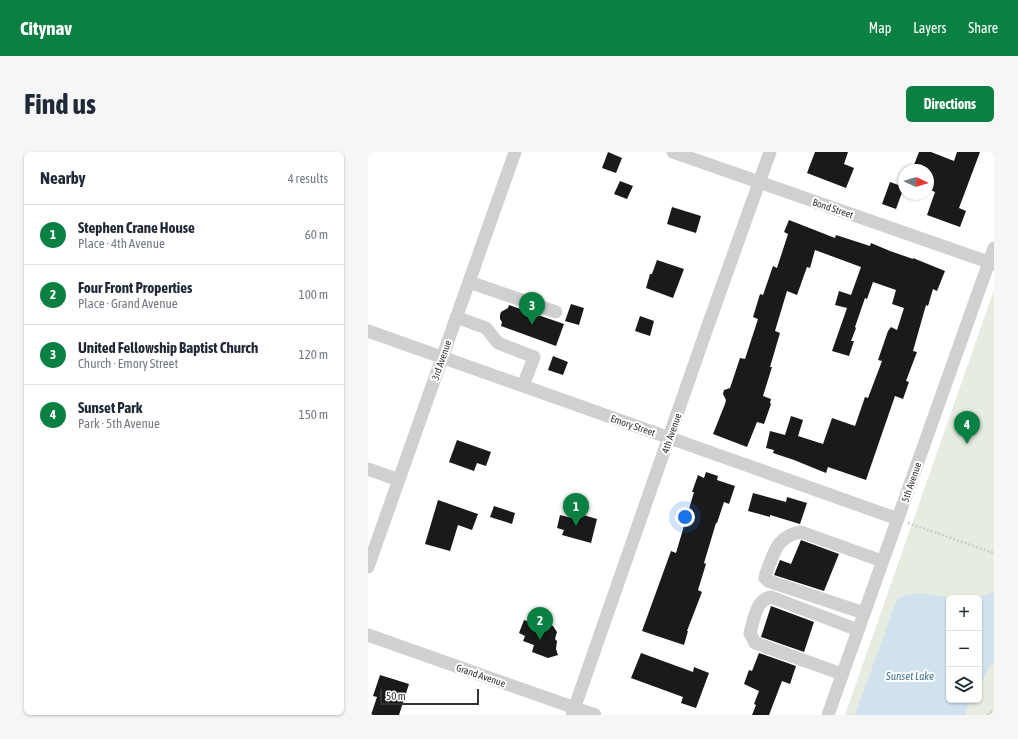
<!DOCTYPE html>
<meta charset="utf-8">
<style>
body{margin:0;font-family:"Asap Condensed",sans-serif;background:#f6f6f7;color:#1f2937}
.controls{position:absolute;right:12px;bottom:12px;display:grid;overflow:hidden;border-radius:6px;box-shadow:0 1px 3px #0004}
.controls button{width:36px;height:36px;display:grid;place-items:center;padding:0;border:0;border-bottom:1px solid #e0e1e3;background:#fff;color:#1f2937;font:20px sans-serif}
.compass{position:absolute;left:530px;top:12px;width:36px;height:36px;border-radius:50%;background:#fff;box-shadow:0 1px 3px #0004;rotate:94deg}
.scale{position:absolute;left:12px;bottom:10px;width:99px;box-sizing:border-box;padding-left:4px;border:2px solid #333;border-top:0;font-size:11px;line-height:14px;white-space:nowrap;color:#333;-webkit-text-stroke:3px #fff;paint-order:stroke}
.you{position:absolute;left:317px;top:365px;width:14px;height:14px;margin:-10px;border:3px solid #fff;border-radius:50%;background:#1a73e8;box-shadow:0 0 0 6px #1a73e833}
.badge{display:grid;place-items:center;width:26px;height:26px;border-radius:50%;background:#0b8043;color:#fff;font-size:13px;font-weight:700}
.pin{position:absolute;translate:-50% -33px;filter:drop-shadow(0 1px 2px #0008)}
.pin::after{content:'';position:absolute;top:21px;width:14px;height:12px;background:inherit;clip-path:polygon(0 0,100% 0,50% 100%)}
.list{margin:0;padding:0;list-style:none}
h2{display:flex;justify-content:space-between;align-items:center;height:52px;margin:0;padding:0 16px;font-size:17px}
h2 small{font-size:13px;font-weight:400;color:#747a83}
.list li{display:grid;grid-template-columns:26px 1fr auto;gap:12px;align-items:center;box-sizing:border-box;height:60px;padding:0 16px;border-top:1px solid #e0e1e3}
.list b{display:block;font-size:15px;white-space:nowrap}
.list p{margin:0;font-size:13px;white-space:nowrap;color:#747a83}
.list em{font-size:13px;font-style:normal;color:#747a83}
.icon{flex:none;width:22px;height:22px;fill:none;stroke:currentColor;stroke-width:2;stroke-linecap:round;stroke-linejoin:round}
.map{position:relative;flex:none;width:626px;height:563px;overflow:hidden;border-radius:6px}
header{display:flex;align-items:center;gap:24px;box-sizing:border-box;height:56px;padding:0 20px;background:#0b8043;color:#fff}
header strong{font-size:19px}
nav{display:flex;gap:22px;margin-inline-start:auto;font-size:14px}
.intro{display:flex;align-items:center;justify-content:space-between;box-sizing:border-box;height:96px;padding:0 24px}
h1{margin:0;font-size:28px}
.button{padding:10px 18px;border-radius:6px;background:#0b8043;color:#fff;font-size:14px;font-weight:700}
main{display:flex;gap:24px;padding:0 24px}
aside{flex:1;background:#fff;border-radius:6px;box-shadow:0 1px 3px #0004}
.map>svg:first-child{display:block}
.green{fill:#e6ecdf;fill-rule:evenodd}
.water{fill:#cfe2ee}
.building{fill:#1a1a1a}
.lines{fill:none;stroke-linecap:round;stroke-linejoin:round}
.path{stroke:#cdcdcd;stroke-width:2.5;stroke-dasharray:2 2;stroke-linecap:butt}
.minor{stroke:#d0d0d0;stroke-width:13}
.labels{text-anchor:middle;stroke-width:4;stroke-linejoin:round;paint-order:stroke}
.street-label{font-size:10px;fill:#333;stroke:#fff}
.water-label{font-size:11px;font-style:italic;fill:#3f7597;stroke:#fff}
</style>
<header>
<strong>Citynav</strong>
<nav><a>Map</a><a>Layers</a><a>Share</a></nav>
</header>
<div class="intro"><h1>Find us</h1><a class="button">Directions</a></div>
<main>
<aside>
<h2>Nearby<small>4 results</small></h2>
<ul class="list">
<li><span class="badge">1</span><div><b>Stephen Crane House</b><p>Place · 4th Avenue</p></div><em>60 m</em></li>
<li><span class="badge">2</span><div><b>Four Front Properties</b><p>Place · Grand Avenue</p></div><em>100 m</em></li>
<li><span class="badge">3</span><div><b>United Fellowship Baptist Church</b><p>Church · Emory Street</p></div><em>120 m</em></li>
<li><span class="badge">4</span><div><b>Sunset Park</b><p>Park · 5th Avenue</p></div><em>150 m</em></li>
</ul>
</aside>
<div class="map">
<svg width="626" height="563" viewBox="0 0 626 563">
<rect width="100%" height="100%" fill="#fff"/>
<path class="green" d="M626,138V563H477ZM581,446H611V548H581Z"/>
<path class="water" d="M626,440V510L621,515L611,534V446H581V548H603L597,563H487L529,447C547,436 564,445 583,445C591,446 598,445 605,445C613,444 620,444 626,440Z"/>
<path class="building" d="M240,0L254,6L248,21L234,16Z
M447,0H480L476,12L486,16L478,36L439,21Z
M551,0H563L586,9L589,0H612L591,56L598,59L592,75L559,63L567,40L560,37V18H544Z
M252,29L265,34L259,47L246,42Z
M522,30L536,35L528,57L514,52Z
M304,55L333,64L328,81L299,72Z
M421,68L467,86L468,83L502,94L503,91L522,99L545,107V106L577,119L569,139L565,137L560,154L558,153L545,199L549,200L538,229L541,230L535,247L527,244L498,328L460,315L458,321L426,308L405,301L406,298L398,296L402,279L417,283L423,264L435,268L430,284L455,292L464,266L487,274L497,245L500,246L514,209L510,208L520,179L523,175L529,178L536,156L524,152L528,138L505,130L499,147L497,146L487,175L488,176L483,189H486L481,204L464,199L479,156L467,153L471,139L483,143L493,115L447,98L442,116L439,115L429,143L419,139L407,179L412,181L402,215H404L395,244L403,247L402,251L403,252L396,272L389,270L379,295L345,282L357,252L358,248L355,242L356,238L362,236L372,206L377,207L390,167L385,165L392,142L395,143L405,114L409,116L420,82L416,80Z
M289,108L316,117L305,146L278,136L282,122H284Z
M203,152L216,156L211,173L197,169Z
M141,153L196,172L188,194L133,174L134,170L132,167V163L133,160L140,156Z
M272,164L286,169L282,184L267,179Z
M185,204L200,210L195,223L180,218Z
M89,288L123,300L118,314L109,311L106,319L81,310Z
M338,320L350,324L349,328L367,334L361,352L356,350L349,371H348L336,411L338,412L330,438L334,440L319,479H320L316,493L274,479L303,399L308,401L326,340H324L330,323L336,326Z
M385,341L418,350L419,345L439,351L432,372L402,363V365L380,359Z
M70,348L110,362L104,378L90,373L82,399L57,392Z
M126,354L147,361L144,372L122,365Z
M205,360L229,367L223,391L194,383L196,378L189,376L192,363L204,366Z
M433,388L471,402L456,439L406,423L412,408L423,412Z
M403,454L446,470L436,500L393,485Z
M156,468L170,473L172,469L185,474L189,480L187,487L189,489L188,497L190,503L180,506L164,500L166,493L155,489L157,484L151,481Z
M273,501L325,520L326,515L341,521L328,556L313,551L315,545L263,526Z
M391,501L428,514L422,532L414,529L401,563H384L388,553L386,552L391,539L376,532L381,518L384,519Z
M12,523L41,532L31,563H3L9,545L5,544Z"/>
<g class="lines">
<path class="path" d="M540,371L626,401
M620,563L622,560H626"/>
<path class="minor" d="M305,0L626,112
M101,130L188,160
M88,165L118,176L130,191L166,205L155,234
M0,179L530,367
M0,317L31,328
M0,415L147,0
M496,461L400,429L397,426L398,421C406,402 408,384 433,380L514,409
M0,483L227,563
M474,522L387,491L382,481C386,468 388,447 403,445L490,478
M204,563L338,179L402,0
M460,563L626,96"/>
</g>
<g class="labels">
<g class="street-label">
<text transform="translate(465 56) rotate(19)" y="4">Bond Street</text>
<text transform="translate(73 208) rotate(-71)" y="4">3rd Avenue</text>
<text transform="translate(265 273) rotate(19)" y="4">Emory Street</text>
<text transform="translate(303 281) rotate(-71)" y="4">4th Avenue</text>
<text transform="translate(543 330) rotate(-71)" y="4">5th Avenue</text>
<text transform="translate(113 523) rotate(19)" y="4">Grand Avenue</text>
</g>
<g class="water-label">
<text x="542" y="528">Sunset Lake</text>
</g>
</g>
</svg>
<div class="controls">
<button>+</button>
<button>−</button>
<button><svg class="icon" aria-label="layers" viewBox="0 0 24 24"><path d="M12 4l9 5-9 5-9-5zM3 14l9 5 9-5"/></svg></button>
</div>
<svg class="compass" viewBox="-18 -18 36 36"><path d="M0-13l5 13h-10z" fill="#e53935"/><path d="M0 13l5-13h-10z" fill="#747a83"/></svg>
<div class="scale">50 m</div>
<div class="you"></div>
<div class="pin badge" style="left:208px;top:374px">1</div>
<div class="pin badge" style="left:172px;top:488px">2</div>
<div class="pin badge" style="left:164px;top:173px">3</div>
<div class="pin badge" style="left:599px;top:292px">4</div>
</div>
</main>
